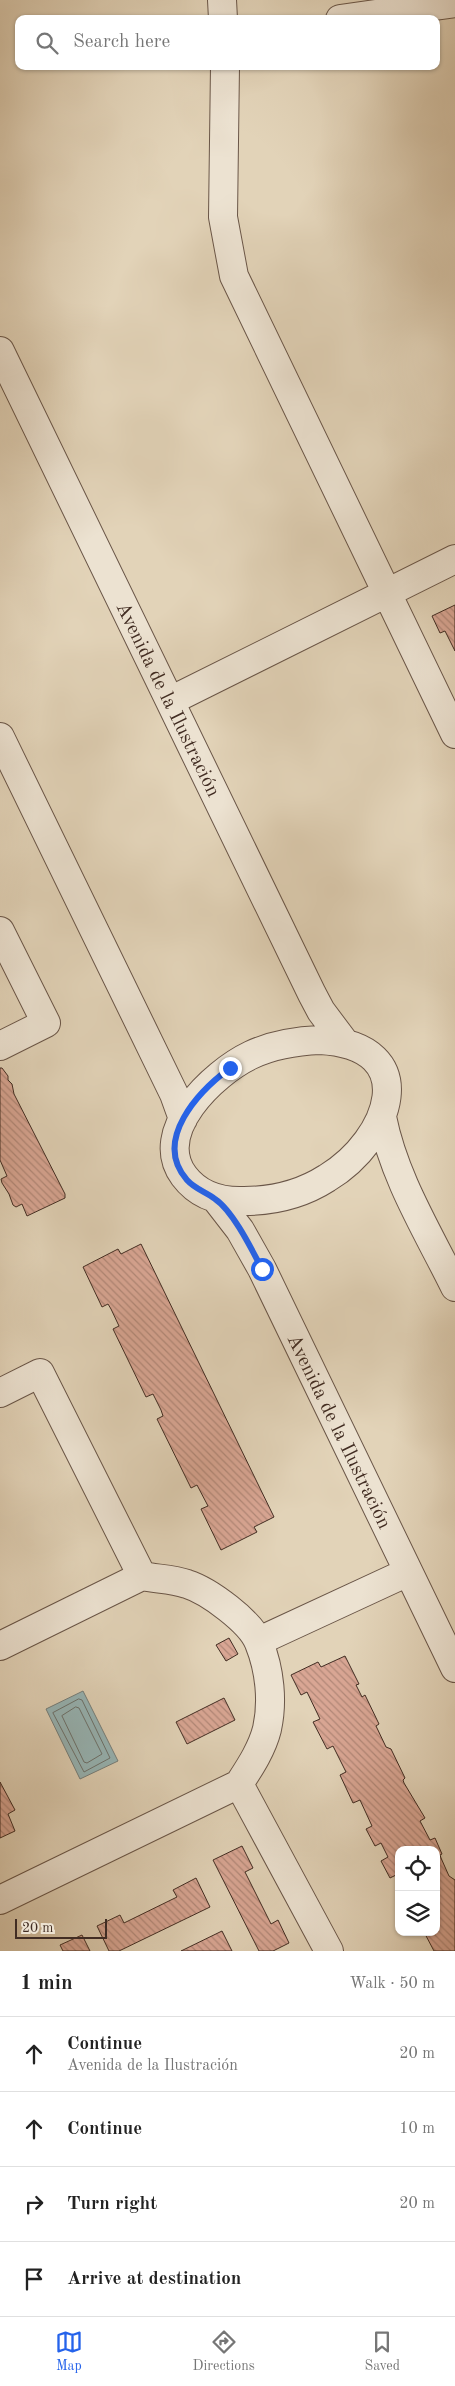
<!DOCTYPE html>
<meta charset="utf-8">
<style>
body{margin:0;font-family:"Old Standard TT",serif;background:#f6f6f6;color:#222}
.controls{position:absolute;right:15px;bottom:15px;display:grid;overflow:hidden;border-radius:10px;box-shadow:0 1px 4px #0004}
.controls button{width:45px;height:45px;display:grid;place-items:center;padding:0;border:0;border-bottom:1px solid #e0e0e0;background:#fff;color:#222;font:25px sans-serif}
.scale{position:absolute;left:15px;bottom:12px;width:92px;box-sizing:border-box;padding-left:5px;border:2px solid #422d23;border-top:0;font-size:14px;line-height:18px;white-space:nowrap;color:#422d23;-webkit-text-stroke:4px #ece2d1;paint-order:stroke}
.stop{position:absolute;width:15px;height:15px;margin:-11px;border:4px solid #2563eb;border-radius:50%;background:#fff}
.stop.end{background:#2563eb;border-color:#fff;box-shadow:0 1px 5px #0008}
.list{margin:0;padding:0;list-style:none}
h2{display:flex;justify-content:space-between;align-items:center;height:65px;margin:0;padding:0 20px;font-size:21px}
h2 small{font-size:16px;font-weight:400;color:#767676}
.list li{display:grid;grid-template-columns:32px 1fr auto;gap:15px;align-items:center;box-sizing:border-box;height:75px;padding:0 20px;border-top:1px solid #e0e0e0}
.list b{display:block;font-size:19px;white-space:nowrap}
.list p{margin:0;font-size:16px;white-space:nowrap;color:#767676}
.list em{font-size:16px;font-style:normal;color:#767676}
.icon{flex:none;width:28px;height:28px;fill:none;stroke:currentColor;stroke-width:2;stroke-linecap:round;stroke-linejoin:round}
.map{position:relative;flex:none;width:455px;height:1951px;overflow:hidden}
.search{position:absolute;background:#fff;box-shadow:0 1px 4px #0004;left:15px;right:15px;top:15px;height:55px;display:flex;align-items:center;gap:12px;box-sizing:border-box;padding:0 18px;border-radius:10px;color:#767676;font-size:19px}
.sheet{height:365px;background:#fff}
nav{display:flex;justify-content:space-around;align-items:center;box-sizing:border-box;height:70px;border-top:1px solid #e0e0e0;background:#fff;font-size:14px;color:#767676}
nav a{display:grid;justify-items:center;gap:2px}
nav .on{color:#2563eb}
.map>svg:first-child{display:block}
.water{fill:#97b6b7;stroke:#757f7c}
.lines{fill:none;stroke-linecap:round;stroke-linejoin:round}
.shore{stroke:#6c726d;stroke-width:1}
.building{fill:url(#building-back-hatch);stroke:#422d23}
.minor-casing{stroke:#6a5648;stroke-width:30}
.minor{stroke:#ece2d1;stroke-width:28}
.route{stroke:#2563eb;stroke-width:6}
.labels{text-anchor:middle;stroke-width:5;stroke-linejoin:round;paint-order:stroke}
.street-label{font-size:20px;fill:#422d23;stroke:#ece2d1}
</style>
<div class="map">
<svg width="455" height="1951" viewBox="0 0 455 1951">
<defs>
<pattern id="building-back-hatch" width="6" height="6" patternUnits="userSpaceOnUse" patternTransform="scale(1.25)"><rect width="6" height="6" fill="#d9a694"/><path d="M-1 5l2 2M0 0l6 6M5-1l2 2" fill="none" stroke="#b28878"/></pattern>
</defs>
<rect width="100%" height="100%" fill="#e2d3b8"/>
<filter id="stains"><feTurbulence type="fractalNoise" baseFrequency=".004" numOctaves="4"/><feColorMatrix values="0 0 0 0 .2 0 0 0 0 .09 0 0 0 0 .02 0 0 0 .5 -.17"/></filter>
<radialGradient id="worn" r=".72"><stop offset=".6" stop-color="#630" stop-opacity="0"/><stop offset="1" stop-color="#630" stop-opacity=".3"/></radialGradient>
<path class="water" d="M83,1691L118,1761L80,1779L46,1709Z"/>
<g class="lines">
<path class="shore" d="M79,1699L82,1700L110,1758L84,1772L53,1713Z
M76,1707L79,1708L102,1754L87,1763L84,1762L62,1716Z"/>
</g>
<path class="building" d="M455,605V651L445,631L440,633L432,616Z
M0,1068H2L8,1076V1080L12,1084L14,1094L65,1194V1198L27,1216L22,1204L16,1207L13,1205L9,1194L2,1183L1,1179L7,1176L0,1160Z
M141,1244L274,1517L254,1527L257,1532L221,1550L201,1509L208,1506L197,1485L191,1488L157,1419L163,1416L161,1410L153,1394L146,1397L113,1329L119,1326L111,1309L108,1304L102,1307L83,1267L118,1249L121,1254Z
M229,1638L238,1654L226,1661L216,1645Z
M345,1656L359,1684L356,1685L362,1697L365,1695L379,1724L376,1726L386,1747L391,1749L405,1778L403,1780L404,1783L425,1818L420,1821L430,1840L435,1838L442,1854L440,1855L441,1858L449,1876L455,1880V1951H434L424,1932H436V1850H399V1880L396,1875L390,1878L381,1861L388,1857L381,1843L375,1846L366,1829L372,1826L360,1800L353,1803L340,1775L346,1772L333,1746L327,1749L313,1722L320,1719L307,1692L301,1695L291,1675L318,1662L321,1667Z
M224,1698L235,1720L187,1744L176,1722Z
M0,1782L15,1810L8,1814L15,1831L0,1838Z
M242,1846L253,1868L245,1872L271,1924L278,1920L289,1943L273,1951H259L213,1860Z
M196,1878L210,1907L119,1951H109L97,1926L120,1915L124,1923L177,1897L173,1890Z
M222,1931L232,1951H181Z
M82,1935L90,1951H63L60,1945Z"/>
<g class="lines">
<g class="minor-casing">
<path id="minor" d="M222,0L223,19
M340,19L455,3
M225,66L223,217L234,276L455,734
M0,351L312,994L321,1011L345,1043
M170,701L455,559
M0,737L174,1094L183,1119
M0,931L46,1023L0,1046
M320,1040C425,1046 390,1140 327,1178C302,1194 273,1201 244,1201C221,1202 199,1196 184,1176C151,1132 213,1073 251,1055C272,1045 296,1041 320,1040Z
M382,1117C394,1178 428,1232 455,1287
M216,1199L240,1230L262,1269L455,1668
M0,1393L40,1373L142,1576C157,1579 173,1579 187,1584C209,1591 251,1622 259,1643C270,1670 273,1702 267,1729C262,1749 250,1767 239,1784L329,1951
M259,1641L408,1572
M0,1646L142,1576
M0,1900L239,1784"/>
</g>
<use href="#minor" class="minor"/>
</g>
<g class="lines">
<path class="route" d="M230,1068C199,1091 152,1140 187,1180C195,1189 206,1192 215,1199C233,1211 252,1250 262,1269"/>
</g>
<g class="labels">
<g class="street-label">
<text transform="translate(169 699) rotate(64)" y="7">Avenida de la Ilustración</text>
<text transform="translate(340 1431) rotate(64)" y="7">Avenida de la Ilustración</text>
</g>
</g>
<rect width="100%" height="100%" filter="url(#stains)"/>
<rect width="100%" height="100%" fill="url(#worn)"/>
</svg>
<div class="controls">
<button><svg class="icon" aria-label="locate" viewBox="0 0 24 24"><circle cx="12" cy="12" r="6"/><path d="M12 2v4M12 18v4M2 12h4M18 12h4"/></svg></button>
<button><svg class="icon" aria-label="layers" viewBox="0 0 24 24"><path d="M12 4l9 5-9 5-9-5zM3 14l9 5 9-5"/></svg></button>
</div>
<div class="scale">20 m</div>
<div class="stop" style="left:262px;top:1269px"></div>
<div class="stop end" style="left:230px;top:1068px"></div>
<div class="search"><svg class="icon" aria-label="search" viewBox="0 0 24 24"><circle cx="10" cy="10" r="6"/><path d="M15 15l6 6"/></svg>Search here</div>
</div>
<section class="sheet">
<h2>1 min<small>Walk · 50 m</small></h2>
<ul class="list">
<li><svg class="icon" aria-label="ahead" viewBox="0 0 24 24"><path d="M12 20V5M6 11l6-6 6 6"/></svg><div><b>Continue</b><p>Avenida de la Ilustración</p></div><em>20 m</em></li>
<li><svg class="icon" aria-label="ahead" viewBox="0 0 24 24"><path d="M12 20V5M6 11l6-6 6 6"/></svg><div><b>Continue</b></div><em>10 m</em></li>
<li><svg class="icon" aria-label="right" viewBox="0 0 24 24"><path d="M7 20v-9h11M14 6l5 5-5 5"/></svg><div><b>Turn right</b></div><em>20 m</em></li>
<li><svg class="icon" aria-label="arrive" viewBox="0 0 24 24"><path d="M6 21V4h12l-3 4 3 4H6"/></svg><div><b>Arrive at destination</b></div></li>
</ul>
</section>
<nav>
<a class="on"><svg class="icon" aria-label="map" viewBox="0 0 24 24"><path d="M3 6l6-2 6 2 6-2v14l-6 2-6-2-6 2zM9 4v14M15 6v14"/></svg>Map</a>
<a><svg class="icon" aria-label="directions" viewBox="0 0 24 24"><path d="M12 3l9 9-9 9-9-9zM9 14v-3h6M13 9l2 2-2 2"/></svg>Directions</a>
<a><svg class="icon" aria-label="saved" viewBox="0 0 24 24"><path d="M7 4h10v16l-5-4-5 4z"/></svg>Saved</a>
</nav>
